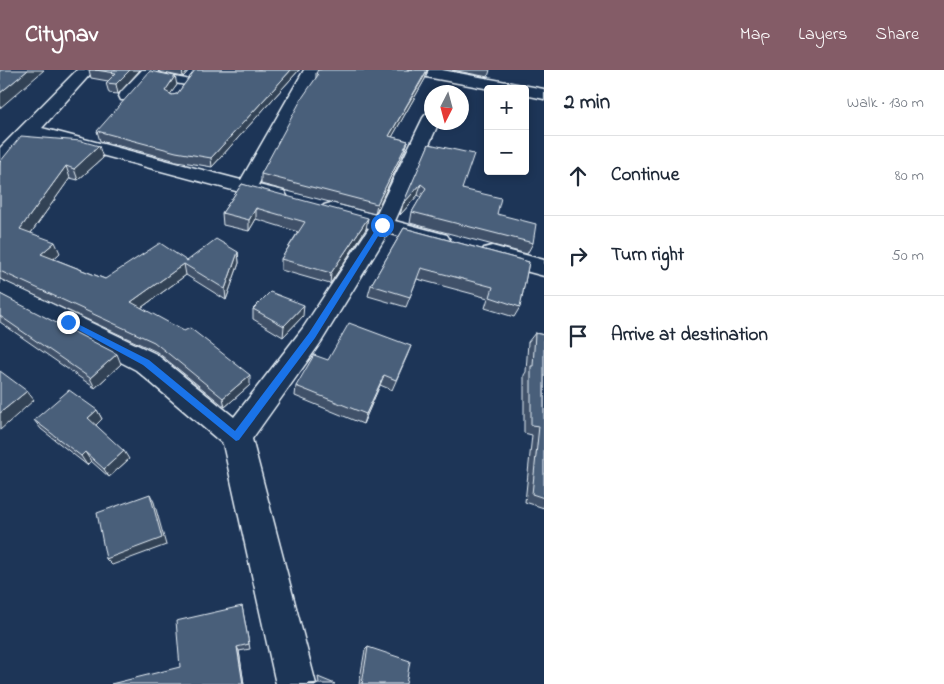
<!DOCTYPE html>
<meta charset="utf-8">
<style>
body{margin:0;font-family:"Indie Flower",sans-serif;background:#f6f6f7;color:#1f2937}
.controls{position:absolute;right:15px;top:15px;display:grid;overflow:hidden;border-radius:5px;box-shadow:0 2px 8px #0003}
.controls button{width:45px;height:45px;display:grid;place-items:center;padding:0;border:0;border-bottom:1px solid #e0e1e3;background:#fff;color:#1f2937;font:25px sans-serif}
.compass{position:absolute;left:424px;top:15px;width:45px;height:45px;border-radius:50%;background:#fff;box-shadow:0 2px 8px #0003;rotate:186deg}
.stop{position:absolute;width:15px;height:15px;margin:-11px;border:4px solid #1a73e8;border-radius:50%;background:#fff}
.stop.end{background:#1a73e8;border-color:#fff;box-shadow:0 1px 5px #0008}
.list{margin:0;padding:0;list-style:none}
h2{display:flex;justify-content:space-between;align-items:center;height:65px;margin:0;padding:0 20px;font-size:21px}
h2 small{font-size:16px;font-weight:400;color:#747a83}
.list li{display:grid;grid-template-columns:32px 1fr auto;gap:15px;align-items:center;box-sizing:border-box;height:80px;padding:0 20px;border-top:1px solid #e0e1e3}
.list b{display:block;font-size:19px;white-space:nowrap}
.list em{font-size:16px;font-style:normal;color:#747a83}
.icon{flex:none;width:28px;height:28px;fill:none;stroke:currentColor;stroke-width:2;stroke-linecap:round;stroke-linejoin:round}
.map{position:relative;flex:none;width:544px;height:614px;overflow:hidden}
header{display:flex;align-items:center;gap:30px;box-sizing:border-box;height:70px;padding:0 25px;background:#845c67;color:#fff}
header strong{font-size:24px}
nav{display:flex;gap:28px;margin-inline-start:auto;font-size:18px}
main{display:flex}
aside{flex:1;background:#fff}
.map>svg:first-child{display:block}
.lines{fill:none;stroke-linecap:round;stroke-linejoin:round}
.lane-casing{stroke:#e8f1f8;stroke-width:3}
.street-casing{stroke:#e8f1f8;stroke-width:3}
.lane{fill:#1d3557;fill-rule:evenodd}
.street{fill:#1d3557;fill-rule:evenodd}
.wall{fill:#3f5169;stroke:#e8f1f8}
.shaded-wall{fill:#334255;stroke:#e8f1f8}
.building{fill:#495e7a;stroke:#e8f1f8}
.route{fill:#1a73e8}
</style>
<header>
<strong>Citynav</strong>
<nav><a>Map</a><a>Layers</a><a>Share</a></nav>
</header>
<main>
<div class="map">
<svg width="544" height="614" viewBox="0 0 544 614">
<rect width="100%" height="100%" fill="#1d3557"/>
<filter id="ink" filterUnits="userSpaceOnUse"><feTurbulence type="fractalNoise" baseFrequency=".02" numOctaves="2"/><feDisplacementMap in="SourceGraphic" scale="10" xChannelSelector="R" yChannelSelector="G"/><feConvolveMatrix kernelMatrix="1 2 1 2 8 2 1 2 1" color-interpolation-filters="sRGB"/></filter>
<g filter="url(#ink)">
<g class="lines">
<g class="lane-casing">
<path id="lane" d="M152,3L186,9L191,12L186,15L148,8V4Z"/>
</g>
<g class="street-casing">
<path id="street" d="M77,0H94L42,58L241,110L304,0H320L258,115L284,121L287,126L284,131L277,132L34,67L7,92L0,94V78Z
M142,0H159L133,30H121L119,26L121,22Z
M408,0H442L544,19V29L525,25V19H490L416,5Z
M432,43V52H439L395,151L447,165L450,170L447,175L439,177L388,163L321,272L252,369L316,614H276L223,374L136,300L0,229V209L156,284L234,347L303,258L369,158L324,145L320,140L324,135L331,133L376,145L423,48L426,44Z
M492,176L544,190V206L484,190L481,184L484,178Z"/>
</g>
<use href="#lane" class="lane"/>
<use href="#street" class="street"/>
</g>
<path class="wall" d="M89,0H140L118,24L109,23L106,13L108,11L91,8Z
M159,0H189L183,7L159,2Z
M195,0H300H299L212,97L177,91L100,71L97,61L177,15L170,24L172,25L177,24Z
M428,0L425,9L392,67L408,71L405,80L375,144L261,114V104L316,9V3Z
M452,0H490L488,7Z
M429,74L462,119L497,144L533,173L527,184L410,153L412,142L421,127L418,125L400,145Z
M103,88L78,110L70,108L31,163L60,183L54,189L105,209L187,191L238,182L239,193L226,230L186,205L141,238L250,315L225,337L157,282L0,209V92Z
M242,114L366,159L330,214L281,200V189L298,162L256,149L249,161L223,155L222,143Z
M404,158L529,192L520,237L514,247L485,238L488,228L417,209L406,237L368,226L371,215Z
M0,224L121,294L95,318L0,252Z
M253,239L303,246L283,267L253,249Z
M535,263L544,265V438L525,432L532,365L524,363V305L526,302L528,272Z
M411,276L407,286L392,320L380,315L363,354L295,326L296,316Z
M97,340L102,349L96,355L129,389L109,407L91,391L87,395L41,359L34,350Z
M242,536L250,579L239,581L244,614L180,597Z
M368,577L406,614H359L365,580Z"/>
<path class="shaded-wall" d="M28,0H44L0,38V23Z
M130,0H140L118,24L116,14Z
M182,0H189L183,7Z
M291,0H299L212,97L211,88Z
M428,0L425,9L387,76L389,66Z
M175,6L177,15L166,30L165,21Z
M408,71L405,80L375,144L377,134Z
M99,76L103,88L78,110L74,99Z
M66,96L70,108L26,170L20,159Z
M421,114L418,125L400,145L403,134Z
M256,138V149L249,161V150Z
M368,148L366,159L330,214L331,203Z
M55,172L60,183L47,195L41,184Z
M238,182L239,193L226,230L225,219Z
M184,194L186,205L134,243L131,232Z
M304,235L303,246L283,267L284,256Z
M117,284L121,294L95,318L90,308Z
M250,305V315L225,337L223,328Z
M384,305L380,315L363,354L366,344Z
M27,321L34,330L0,360V343Z
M97,340L102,349L94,357L88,348Z
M124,381L129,389L109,407L104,399Z
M85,382L91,391L87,395L81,386Z
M150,424L154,432L166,475L112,495L106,489Z
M237,577L239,581L244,614H243Z"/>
<path class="building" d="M0,0H28L0,23Z
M95,0H130L116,14L106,13L116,3Z
M195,0H291L211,88L176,82L97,61L150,1L175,6L165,21L172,25L177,24Z
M318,0H427L389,66L408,71L377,134L261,104L302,28L318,5L316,3Z
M21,66L81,71L99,76L74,99L66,96L20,159L55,172L41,184L105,209L160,173L187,191L216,169L238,182L225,219L184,194L131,232L184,261L190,258L250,305L223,328L154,272L0,201V92Z
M429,74L474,84L462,119L501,128L497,144L536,154L533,173L412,142L426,118L421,114L403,134Z
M242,114L368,148L331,203L281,189L305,152L256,138L249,150L222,143Z
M404,158L529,192L520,237L490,227L493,217L421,198L410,227L371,215Z
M270,222L304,235L284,256L253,239Z
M0,224L117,284L90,308L0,246Z
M349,253L411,276L396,310L384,305L366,344L296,316L314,285L328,290Z
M535,263L544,265V428L532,424L539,356L531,355V296H533Z
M0,301L27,321L0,343Z
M69,320L97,340L88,348L124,381L104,399L85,382L81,386L34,350Z
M150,424L162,468L106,489L97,443Z
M242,536L249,574L237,577L243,614H111L180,597L176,551Z
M368,577L410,591L406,614H362Z
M318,607L335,614H309L319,613Z"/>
</g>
<path class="route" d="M380,153L385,155L315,268L239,370L236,371L143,295L64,252L70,250L149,290L235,361L309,263Z"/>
</svg>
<div class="controls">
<button>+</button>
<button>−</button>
</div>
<svg class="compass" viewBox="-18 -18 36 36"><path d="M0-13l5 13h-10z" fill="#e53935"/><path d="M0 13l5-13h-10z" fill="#747a83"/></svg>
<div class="stop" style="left:382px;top:155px"></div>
<div class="stop end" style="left:68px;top:252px"></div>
</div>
<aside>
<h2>2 min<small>Walk · 130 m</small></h2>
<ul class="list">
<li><svg class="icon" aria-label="ahead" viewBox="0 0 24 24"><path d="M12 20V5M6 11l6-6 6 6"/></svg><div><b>Continue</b></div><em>80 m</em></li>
<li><svg class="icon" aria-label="right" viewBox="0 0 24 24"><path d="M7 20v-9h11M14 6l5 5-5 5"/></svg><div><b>Turn right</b></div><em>50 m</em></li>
<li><svg class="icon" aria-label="arrive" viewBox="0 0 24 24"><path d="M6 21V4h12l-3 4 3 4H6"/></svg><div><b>Arrive at destination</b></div></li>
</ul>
</aside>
</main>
